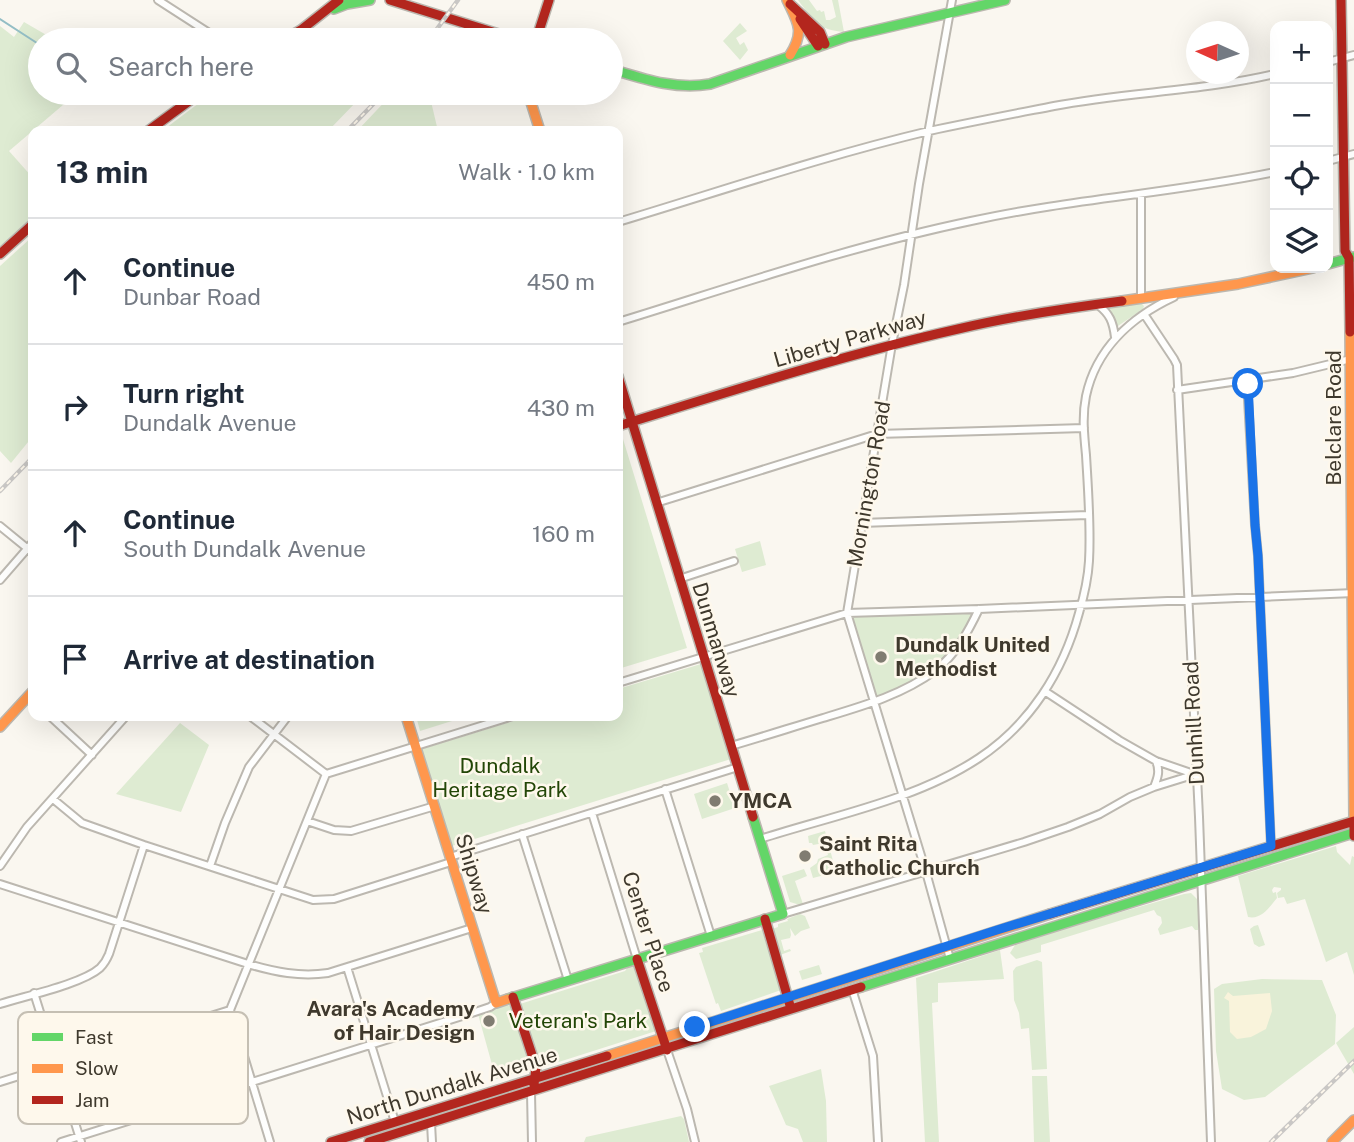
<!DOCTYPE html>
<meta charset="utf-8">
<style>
body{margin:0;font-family:"Public Sans",sans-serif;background:#f2f2f3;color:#1f2937}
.controls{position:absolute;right:21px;top:21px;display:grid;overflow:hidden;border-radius:14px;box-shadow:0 7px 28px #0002}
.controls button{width:63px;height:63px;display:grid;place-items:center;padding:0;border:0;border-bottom:2px solid #e0e1e3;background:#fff;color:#1f2937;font:35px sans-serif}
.compass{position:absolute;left:1186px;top:21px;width:63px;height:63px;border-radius:50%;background:#fff;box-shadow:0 7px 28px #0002;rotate:273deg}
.stop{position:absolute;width:21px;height:21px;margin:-16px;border:5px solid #1a73e8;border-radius:50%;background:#fff}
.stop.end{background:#1a73e8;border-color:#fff;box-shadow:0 2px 7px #0008}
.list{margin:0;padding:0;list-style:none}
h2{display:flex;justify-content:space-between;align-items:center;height:91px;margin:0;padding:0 28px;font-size:30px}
h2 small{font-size:23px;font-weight:400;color:#747a83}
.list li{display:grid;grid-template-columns:46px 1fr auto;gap:21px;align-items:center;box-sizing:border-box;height:126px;padding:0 28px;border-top:2px solid #e0e1e3}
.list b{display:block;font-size:26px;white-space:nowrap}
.list p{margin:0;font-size:23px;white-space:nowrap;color:#747a83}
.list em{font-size:23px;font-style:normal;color:#747a83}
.icon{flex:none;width:38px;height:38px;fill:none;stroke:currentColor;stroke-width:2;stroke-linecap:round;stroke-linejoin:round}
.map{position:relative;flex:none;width:1354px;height:1142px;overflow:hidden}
.search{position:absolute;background:#fff;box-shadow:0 7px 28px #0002;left:28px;top:28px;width:595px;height:77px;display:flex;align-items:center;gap:18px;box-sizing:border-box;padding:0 24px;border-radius:38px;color:#747a83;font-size:26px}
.panel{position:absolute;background:#fff;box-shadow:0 7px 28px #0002;left:28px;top:126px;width:595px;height:595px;border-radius:14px}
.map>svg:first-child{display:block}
.green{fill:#deebd2}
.sand{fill:#f9f3db}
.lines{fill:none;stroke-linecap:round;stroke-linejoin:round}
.stream{stroke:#94bec5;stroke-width:2}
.street-casing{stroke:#bcb8b0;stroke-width:10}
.fast-casing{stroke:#bcb8b0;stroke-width:12}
.slow-casing{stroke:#bcb8b0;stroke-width:12}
.jam-casing{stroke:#bcb8b0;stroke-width:12}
.street{stroke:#fefefd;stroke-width:6}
.fast{stroke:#63d668;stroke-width:9}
.slow{stroke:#ff974d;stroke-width:9}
.jam{stroke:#b3261e;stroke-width:9}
.rail-casing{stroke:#c9c7c5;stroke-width:4.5}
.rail{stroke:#fef8ec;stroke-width:2;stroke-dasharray:5;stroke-linecap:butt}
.route{stroke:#1a73e8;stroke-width:9}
.poi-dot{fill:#807c71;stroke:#fef8ec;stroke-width:2.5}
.labels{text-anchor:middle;stroke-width:5;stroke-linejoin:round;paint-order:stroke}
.street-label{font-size:21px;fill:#3f392d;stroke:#fef8ec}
.poi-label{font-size:21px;font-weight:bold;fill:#3f392d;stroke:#fef8ec;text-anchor:start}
.park-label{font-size:21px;fill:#234607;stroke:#fef8ec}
.key{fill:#fef8ec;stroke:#c5bfb3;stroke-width:2}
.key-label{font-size:19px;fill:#3f392d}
</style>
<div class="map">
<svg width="1354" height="1142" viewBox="0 0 1354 1142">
<rect width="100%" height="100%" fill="#faf7f0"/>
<path class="green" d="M798,0H809L817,11L820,10L821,12L824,11L826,20H830L836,17L832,0H838L844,32C818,30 813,20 798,0Z
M24,22L55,40H40V93H77L9,151L33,178V216L0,246V26L14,37Z
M740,23L747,31L736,38L740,45L744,42L748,50L740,60L723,41Z
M216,93H353L360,98L328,131H162L195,106Z
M393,93H429L438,131H357Z
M33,236V436L11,463L0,451V266Z
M1141,303L1144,306L1143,309L1115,328L1107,307Z
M623,439L687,648L618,669V441Z
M760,541L766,565L742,572L735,549Z
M970,612L972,614V618C965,629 959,641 951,652C932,675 902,688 875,699L852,618L857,615Z
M701,664L731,759L452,846L422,749L530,716H618V689Z
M416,716H468L420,731Z
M180,723L209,745L181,812L116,794Z
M727,783L735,808L702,819L694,794Z
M825,831L836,872L813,878L810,868L817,863L818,859L828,855L824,843L813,845L812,843H809L808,836Z
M1336,846L1337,852L1350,865L1352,856L1354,857V975L1347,952L1326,962L1305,899L1287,904L1284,897L1278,898L1277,893L1281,890V888L1274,887L1272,890L1273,893L1276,892L1277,898C1269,908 1261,920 1248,917L1238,876Z
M804,869L807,876L795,881L803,904L800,905L790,902L782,876Z
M1191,893L1198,900V930H1195L1192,926L1160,935L1158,929L1162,923L1161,917L1157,915L1154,910L1041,945V952L1016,959L1010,953L1017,942L1184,894Z
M800,914L805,916L810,928L801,931L795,936L790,928L791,935L790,938L781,940L784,951L790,949L791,951L780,955L772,929L778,927V924L788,921L787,919Z
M1258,925L1265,945L1259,947L1254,944L1250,929L1254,926Z
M762,930L781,990L721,1011L718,1003L716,1004L699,953L703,952L702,948Z
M1000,950L1004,979L938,983V1002L932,1003L939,1142H925L916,978Z
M1037,960L1042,962L1047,1069L1032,1070L1029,1028L1021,1029L1019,1013L1014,1000L1013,971L1016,967Z
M630,964L636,967L656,1031L543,1067L540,1065L520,1004L625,971Z
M819,965L822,974L802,980L799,971Z
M1262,979L1322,980L1336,1015L1335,1044L1265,1097L1244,1100L1222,1089L1216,1051L1214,989L1222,984Z
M507,1005L513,1007L529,1066V1069L496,1079L478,1014Z
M1354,1027V1074L1336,1043Z
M821,1069L826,1101L827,1142H803L798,1129L786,1125L769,1086Z
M1032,1076H1047L1050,1142H1034Z
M681,1116L684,1119L689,1142H584L586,1137Z"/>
<path class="sand" d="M1228,992L1233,996L1270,993L1272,1011L1266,1029L1251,1037L1237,1039L1230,1032L1229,1001L1224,998Z"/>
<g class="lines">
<path class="stream" d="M0,19L40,45"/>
<g class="street-casing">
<path id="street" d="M158,0L220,40
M1328,62L1354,55
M1328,161L1354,154
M618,222C721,191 824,156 929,131C971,122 1013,114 1054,106C1127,92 1203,91 1275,74
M1141,298V195
M1098,305C1110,314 1113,322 1115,337
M1144,314L1174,359L1177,365L1199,817L1211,1142
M618,322C735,286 851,246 971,221C1071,199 1174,193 1275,172
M1247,381L1255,525L1258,556L1271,846
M1177,390L1293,373L1351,359
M656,503L877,434L1084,428
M861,523L1088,515
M0,526L33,553
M679,579L734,561
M0,580L33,542
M618,683L847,613L979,609L1354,593
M1046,692L1119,740L1156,761L1191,773
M50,716L92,755
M250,716L326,774
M731,746C762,737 793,727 823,718C863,706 902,695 936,670C956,654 968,632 979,609
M326,774L513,716
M1154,787C1158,777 1160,771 1156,761
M665,789L711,936
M53,799L82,823L144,845L313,900L334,899L451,862
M592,813L637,959
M307,821L334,830L351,831L435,806
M522,834L568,980
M760,839C831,816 916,800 979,758C1030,724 1063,672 1079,613C1084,596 1088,579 1089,561C1091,526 1088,490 1086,455C1084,435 1082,416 1086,396C1096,349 1131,317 1174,297
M450,857L738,767
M0,866L27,827L126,716
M210,866L225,823L249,767L288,716
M0,884L248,964C275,972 300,977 328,973L472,928
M783,914L1024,842L1068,827L1100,814L1130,797L1154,787L1196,774
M950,959L926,872L847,613L892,344L904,285L919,184L952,0
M347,967L395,1122
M852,989L873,1056L878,1142
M34,993L81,1142
M0,1004C25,996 82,984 100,968C104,964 107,959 109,954L144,845
M230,1010L326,774
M230,1010L270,1142
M667,1050L687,1109L695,1142
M0,1082L230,1010
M531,1093L532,1142
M431,1123L432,1142
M61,1142L475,1012L490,1007L496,1003"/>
</g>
<g class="fast-casing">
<path id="fast" d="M334,9L347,4L370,0
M611,69C644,79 675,90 710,84L846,37L1005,0
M1328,264L1353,257
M861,987L1353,833
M508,999L783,914L753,817"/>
</g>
<g class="slow-casing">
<path id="slow" d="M787,0C798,23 805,31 790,55
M528,93L540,131
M1122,301L1238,284L1313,268
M1350,332L1354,821
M406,716L496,1003L508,999
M0,727L33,691
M607,1056L1050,914
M1332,1142L1354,1120"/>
</g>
<g class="jam-casing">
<path id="jam" d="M390,0L518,40
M1341,0L1345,251L1349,258L1350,332
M790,4L820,32L825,44
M800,19L818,46
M284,40L301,30L339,0
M536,40L549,0
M148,131L200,93
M0,254L33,224
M618,376L753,817
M618,426C731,391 843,355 958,329C1012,316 1067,308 1122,301
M1050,914L1354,821V836
M765,919L791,1009
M637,959L667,1050
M513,997L536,1067L534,1085
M331,1142L607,1056
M369,1142L861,987"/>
</g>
<use href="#street" class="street"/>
<use href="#fast" class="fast"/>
<use href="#slow" class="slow"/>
<use href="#jam" class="jam"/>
<g class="rail-casing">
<path id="rail" d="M429,40L458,0
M347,131L384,93
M0,491L33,457
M1271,1142L1354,1061"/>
</g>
<use href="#rail" class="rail"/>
</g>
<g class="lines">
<path class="route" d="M695,1027L997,930L1271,846L1258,556L1255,525L1248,384"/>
</g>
<g class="poi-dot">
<circle cx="881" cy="657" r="7"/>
<circle cx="715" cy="801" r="7"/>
<circle cx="805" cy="856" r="7"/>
<circle cx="489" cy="1021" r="7"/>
</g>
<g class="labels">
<g class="street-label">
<text transform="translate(850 339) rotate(-16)" y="7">Liberty Parkway</text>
<text transform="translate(1334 418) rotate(-90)" y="7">Belclare Road</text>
<text transform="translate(869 484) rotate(-80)" y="7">Mornington Road</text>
<text transform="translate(716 640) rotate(73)" y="7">Dunmanway</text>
<text transform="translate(1194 723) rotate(-93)" y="7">Dunhill Road</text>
<text transform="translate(474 874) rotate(73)" y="7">Shipway</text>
<text transform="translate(648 932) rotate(72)" y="7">Center Place</text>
<text transform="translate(452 1086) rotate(-17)" y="7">North Dundalk Avenue</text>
</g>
<g class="poi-label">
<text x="895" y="652">Dundalk United<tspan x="895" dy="24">Methodist</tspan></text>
<text x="729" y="808">YMCA</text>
<text x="819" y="851">Saint Rita<tspan x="819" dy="24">Catholic Church</tspan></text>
<text x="475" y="1016" text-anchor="end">Avara's Academy<tspan x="475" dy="24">of Hair Design</tspan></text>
</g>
<g class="park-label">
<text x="500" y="773">Dundalk<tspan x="500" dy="24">Heritage Park</tspan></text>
<text x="578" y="1028">Veteran's Park</text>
</g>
</g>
<rect x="18" y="1012" width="230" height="112" rx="10" class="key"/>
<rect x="32" y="1033" width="31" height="8" fill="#63d668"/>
<rect x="32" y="1064" width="31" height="9" fill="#ff974d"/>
<rect x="32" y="1096" width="31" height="8" fill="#b3261e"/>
<g class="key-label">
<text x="75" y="1044">Fast</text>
<text x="75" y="1075">Slow</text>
<text x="75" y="1107">Jam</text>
</g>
</svg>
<div class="controls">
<button>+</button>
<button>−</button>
<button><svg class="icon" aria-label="locate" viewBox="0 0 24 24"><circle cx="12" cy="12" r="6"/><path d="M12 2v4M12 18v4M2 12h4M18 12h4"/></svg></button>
<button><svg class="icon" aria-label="layers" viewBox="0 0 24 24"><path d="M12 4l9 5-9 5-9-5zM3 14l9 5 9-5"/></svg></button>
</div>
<svg class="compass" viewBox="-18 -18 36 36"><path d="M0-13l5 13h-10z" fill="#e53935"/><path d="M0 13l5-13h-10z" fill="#747a83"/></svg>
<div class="stop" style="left:1248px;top:384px"></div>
<div class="stop end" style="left:695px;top:1027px"></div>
<div class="search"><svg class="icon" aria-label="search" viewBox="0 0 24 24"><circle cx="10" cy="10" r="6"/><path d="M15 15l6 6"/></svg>Search here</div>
<section class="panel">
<h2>13 min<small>Walk · 1.0 km</small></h2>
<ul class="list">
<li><svg class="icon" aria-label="ahead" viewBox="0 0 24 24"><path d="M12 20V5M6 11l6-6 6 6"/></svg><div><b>Continue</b><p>Dunbar Road</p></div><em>450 m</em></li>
<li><svg class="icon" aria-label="right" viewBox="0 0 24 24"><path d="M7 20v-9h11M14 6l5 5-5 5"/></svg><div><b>Turn right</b><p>Dundalk Avenue</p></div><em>430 m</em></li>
<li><svg class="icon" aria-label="ahead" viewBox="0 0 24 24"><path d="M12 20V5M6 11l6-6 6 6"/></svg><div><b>Continue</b><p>South Dundalk Avenue</p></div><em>160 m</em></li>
<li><svg class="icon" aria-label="arrive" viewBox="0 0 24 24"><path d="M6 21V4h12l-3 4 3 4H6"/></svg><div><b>Arrive at destination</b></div></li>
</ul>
</section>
</div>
